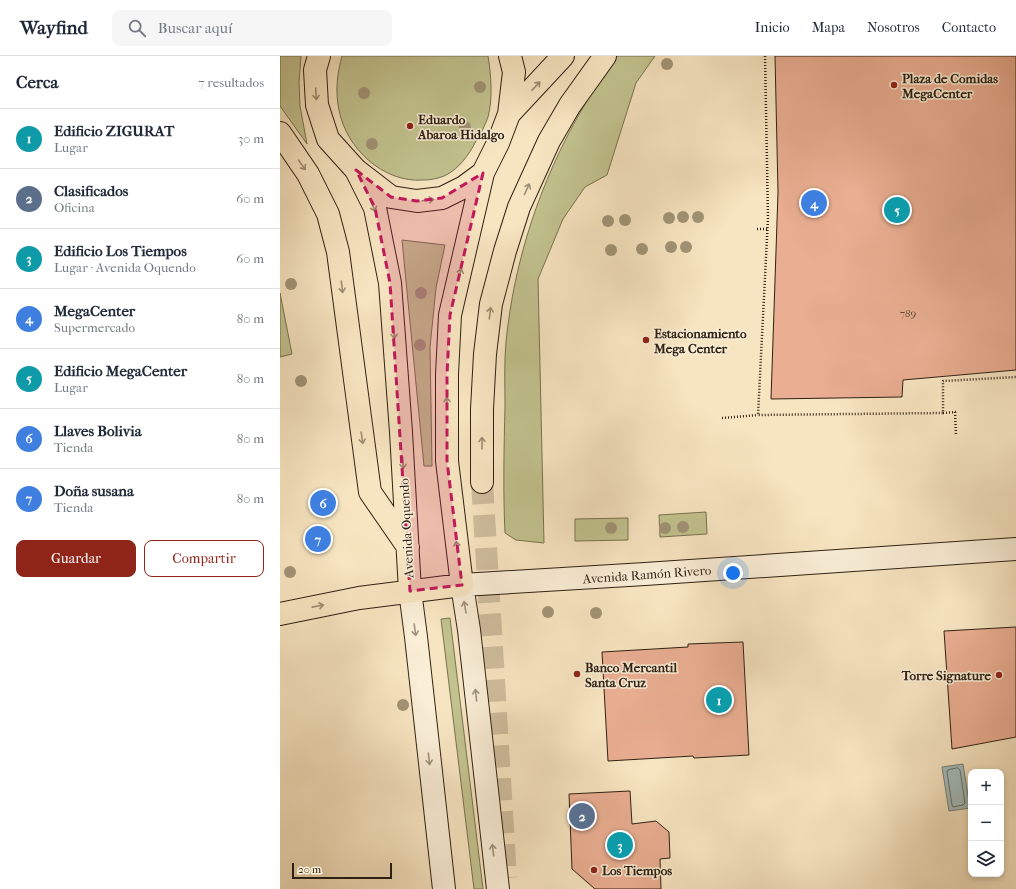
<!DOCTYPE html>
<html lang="es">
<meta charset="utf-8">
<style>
body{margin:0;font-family:"IM FELL French Canon",serif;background:#f6f6f7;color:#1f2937}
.controls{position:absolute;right:12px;bottom:12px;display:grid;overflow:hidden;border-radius:8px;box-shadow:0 2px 6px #0003}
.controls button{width:36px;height:36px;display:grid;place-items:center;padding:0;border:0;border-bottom:1px solid #e0e1e3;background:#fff;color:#1f2937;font:20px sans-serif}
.scale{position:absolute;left:12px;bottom:10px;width:100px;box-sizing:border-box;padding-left:4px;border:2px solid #2f2112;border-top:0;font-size:11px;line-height:14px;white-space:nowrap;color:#2f2112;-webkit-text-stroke:3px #faeed7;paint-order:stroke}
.you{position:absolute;left:453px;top:517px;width:14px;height:14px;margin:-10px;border:3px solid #fff;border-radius:50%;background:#1a73e8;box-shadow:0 0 0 6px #1a73e833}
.badge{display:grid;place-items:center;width:26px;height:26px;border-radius:50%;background:#8f2418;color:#fff;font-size:13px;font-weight:700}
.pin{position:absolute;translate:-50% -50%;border:2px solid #fff;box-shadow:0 1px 4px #0006}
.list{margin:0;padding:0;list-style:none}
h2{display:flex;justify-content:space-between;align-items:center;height:52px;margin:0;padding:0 16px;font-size:17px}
h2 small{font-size:13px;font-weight:400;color:#747a83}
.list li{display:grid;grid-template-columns:26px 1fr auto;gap:12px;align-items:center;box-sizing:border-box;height:60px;padding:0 16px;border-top:1px solid #e0e1e3}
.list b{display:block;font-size:15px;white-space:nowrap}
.list p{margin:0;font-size:13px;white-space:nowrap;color:#747a83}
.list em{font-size:13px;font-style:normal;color:#747a83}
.actions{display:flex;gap:8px;padding:12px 16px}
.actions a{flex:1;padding:9px 0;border:1px solid #8f2418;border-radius:8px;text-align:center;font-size:14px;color:#8f2418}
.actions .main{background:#8f2418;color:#fff}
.icon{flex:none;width:22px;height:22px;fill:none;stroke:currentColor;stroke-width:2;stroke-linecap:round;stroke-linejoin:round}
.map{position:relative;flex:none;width:736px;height:833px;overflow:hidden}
header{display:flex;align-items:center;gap:24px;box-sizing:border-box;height:56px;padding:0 20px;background:#fff;border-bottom:1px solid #e0e1e3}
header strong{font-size:19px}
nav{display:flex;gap:22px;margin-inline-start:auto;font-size:14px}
.search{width:280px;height:36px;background:#f6f6f7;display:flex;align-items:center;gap:10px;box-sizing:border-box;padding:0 14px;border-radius:8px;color:#747a83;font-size:15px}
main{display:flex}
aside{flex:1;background:#fff}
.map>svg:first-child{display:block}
.green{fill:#c2c38f;stroke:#787250}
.water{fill:#a2bcbd;stroke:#747e79}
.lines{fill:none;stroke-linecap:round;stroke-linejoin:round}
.shore{stroke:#686e68;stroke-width:1}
.building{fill:#eaae92;stroke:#2f2112}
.primary-tunnel{stroke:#cfbe9e;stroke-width:22;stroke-dasharray:22 11;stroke-linecap:butt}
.secondary-casing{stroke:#2f2112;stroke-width:24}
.primary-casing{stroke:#2f2112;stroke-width:24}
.path{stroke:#2f2112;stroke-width:2.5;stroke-dasharray:1 2;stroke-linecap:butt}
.secondary{stroke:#faeed7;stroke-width:22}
.primary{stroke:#f7e5c1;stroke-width:22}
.tree{fill:#a19476}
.oneway{stroke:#9d8d72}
.oneway2{stroke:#9f927e}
.marked{fill:#c2185b;fill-opacity:0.2;stroke:#c2185b;stroke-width:3;stroke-dasharray:8 5;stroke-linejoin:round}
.poi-dot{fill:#8f2418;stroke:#faeed7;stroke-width:1.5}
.labels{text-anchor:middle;stroke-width:3;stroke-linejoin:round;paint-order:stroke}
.number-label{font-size:11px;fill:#5e4432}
.poi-label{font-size:13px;font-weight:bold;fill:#2f2112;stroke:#faeed7;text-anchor:start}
.street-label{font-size:13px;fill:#2f2112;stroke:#faeed7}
</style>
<header>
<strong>Wayfind</strong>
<div class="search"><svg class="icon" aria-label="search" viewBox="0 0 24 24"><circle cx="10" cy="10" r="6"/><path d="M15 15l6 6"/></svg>Buscar aquí</div>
<nav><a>Inicio</a><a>Mapa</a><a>Nosotros</a><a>Contacto</a></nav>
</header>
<main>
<aside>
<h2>Cerca<small>7 resultados</small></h2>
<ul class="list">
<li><span class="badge" style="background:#0f9aa8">1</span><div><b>Edificio ZIGURAT</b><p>Lugar</p></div><em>30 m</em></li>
<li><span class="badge" style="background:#5c6f8a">2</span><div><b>Clasificados</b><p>Oficina</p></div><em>60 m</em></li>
<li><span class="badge" style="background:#0f9aa8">3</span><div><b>Edificio Los Tiempos</b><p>Lugar · Avenida Oquendo</p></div><em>60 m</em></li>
<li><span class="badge" style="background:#3f7fe0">4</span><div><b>MegaCenter</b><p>Supermercado</p></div><em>80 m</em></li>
<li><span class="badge" style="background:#0f9aa8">5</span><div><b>Edificio MegaCenter</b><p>Lugar</p></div><em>80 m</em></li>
<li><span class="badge" style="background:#3f7fe0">6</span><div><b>Llaves Bolivia</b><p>Tienda</p></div><em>80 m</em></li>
<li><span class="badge" style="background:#3f7fe0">7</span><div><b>Doña susana</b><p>Tienda</p></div><em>80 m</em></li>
</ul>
<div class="actions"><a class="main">Guardar</a><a>Compartir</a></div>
</aside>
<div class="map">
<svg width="736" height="833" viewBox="0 0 736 833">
<rect width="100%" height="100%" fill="#f7e5c1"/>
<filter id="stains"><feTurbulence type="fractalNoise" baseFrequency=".005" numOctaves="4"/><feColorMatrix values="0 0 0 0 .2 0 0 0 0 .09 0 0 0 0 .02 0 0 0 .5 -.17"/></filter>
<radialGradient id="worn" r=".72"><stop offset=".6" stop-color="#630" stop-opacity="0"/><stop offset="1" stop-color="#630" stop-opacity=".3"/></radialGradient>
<path class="green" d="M0,0H21L19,26L20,50L27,88L0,50Z
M62,0H208C211,18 213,42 208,61C205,69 201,78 196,85C189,99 178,114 164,120C157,123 149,124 143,124C103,127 66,92 59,54C55,35 57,18 62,0Z
M337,0H375L356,27L327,119L305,131L283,163L258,223L264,487L236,484L225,477C223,434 224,392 225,350C225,329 224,307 226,286C234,205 260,126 301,55C313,35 323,18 337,0Z
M122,184L165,189L156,232L150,291L152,410H144Z
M0,237L12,298L0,301Z
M426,456L427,478L380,481L379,459Z
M348,462V484L295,485V463Z
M170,562L203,833H194L161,563Z"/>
<path class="water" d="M683,708L690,752L669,755L662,711Z"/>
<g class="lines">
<path class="shore" d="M678,712L680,714L685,747L683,749L673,751L672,749L667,716L668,714Z"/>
</g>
<path class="building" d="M495,0H736V314L623,324L622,341L491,343L498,136Z
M736,571V681L672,693L664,575Z
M463,586L469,699L414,702L413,700L328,705L322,596L408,591V588Z
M350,735L352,768L376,765L389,776L390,802L380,803L381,833H315L292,813L289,738Z"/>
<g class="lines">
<path class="primary-tunnel" d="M202,426L226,822"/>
<g class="secondary-casing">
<path id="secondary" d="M130,535L136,581L164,833
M218,833L189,574L182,529L365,518L736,493"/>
</g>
<g class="primary-casing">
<path id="primary" d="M39,0L35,14L37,49L48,83L76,114L111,141L137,145L162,142L184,131L203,117L218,87L229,58L234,16L230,0
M229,58L283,0
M0,77L28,118L48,158L58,196L90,436L128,491
M76,114L95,152L110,227L121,376L130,535
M202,426V353L205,298L211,248L225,195L239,151L269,85L290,49L325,0
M0,558L79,542L182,529L167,405V318L170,259L203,117"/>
</g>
<path class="path" d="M485,0L488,162L478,359L663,357V325L736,321
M477,173H488
M663,357L675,356L676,379
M442,362L478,359"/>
<use href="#secondary" class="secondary"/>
<use href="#primary" class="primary"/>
</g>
<g class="tree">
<circle cx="387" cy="8" r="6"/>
<circle cx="200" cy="31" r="6"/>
<circle cx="84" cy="37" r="6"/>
<circle cx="185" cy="71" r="6"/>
<circle cx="92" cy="88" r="6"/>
<circle cx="403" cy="161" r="6"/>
<circle cx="418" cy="161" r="6"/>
<circle cx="389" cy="162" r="6"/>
<circle cx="345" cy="164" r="6"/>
<circle cx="328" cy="165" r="6"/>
<circle cx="391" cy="191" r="6"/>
<circle cx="406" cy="191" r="6"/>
<circle cx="362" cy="193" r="6"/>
<circle cx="331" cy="194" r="6"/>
<circle cx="11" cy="228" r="6"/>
<circle cx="141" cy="237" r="6"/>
<circle cx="140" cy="289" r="6"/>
<circle cx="21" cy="325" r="6"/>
<circle cx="403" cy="471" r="6"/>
<circle cx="331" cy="472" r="6"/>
<circle cx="385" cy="472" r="6"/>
<circle cx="10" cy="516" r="6"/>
<circle cx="268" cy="556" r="6"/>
<circle cx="316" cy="557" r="6"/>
<circle cx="123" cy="649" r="6"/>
</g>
<defs><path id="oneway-shaft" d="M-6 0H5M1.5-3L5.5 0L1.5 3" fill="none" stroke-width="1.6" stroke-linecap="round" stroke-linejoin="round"/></defs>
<g class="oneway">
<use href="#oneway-shaft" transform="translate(256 30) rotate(-47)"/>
<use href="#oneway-shaft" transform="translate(36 38) rotate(87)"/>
<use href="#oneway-shaft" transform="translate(22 109) rotate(55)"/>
<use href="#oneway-shaft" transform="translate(247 133) rotate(-65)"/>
<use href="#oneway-shaft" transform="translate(148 144) rotate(-7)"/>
<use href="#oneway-shaft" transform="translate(93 150) rotate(68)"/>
<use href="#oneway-shaft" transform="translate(180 218) rotate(-77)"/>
<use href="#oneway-shaft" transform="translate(62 231) rotate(83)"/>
<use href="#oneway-shaft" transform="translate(210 257) rotate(-83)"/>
<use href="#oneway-shaft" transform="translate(114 277) rotate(86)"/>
<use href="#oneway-shaft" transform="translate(167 347) rotate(-90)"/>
<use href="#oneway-shaft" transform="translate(82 382) rotate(82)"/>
<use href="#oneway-shaft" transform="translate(202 387) rotate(-90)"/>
<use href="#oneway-shaft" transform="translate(123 407) rotate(87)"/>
<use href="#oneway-shaft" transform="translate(177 491) rotate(-97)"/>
<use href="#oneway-shaft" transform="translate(38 550) rotate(-11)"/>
</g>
<g class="oneway2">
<use href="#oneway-shaft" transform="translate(185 551) rotate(-100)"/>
<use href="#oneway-shaft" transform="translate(135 574) rotate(82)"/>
<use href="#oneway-shaft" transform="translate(196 639) rotate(-96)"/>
<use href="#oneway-shaft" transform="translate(149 703) rotate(84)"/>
<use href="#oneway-shaft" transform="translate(213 794) rotate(-97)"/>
</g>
<path class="marked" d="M76,114L111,141L137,145L162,142L203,117L170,259L167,318V405L182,529L130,535L110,227L95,152Z"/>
<g class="poi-dot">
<circle cx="614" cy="29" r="4"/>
<circle cx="130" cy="70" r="4"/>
<circle cx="366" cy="284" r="4"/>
<circle cx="297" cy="618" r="4"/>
<circle cx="719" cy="619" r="4"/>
<circle cx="314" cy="814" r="4"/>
</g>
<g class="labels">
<g class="number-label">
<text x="628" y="261">789</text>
</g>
<g class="poi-label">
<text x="622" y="27">Plaza de Comidas<tspan x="622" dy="15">MegaCenter</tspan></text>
<text x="138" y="68">Eduardo<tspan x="138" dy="15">Abaroa Hidalgo</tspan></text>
<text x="374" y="282">Estacionamiento<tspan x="374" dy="15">Mega Center</tspan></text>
<text x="305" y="616">Banco Mercantil<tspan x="305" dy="15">Santa Cruz</tspan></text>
<text x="711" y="624" text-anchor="end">Torre Signature</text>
<text x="322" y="819">Los Tiempos</text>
</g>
<g class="street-label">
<text transform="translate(126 472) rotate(-93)" y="5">Avenida Oquendo</text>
<text transform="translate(367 518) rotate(-4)" y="5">Avenida Ramón Rivero</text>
</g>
</g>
<rect width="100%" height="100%" filter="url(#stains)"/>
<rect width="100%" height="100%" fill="url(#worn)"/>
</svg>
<div class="controls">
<button>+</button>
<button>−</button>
<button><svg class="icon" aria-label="layers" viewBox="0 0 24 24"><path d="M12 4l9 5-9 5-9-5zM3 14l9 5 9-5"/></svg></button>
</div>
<div class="scale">20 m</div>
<div class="you"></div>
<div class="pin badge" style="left:439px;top:644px;background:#0f9aa8">1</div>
<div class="pin badge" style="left:302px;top:760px;background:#5c6f8a">2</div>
<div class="pin badge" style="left:340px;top:789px;background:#0f9aa8">3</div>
<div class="pin badge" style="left:534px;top:147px;background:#3f7fe0">4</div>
<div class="pin badge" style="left:617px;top:154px;background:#0f9aa8">5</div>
<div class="pin badge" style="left:43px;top:447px;background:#3f7fe0">6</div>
<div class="pin badge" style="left:38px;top:483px;background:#3f7fe0">7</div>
</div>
</main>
